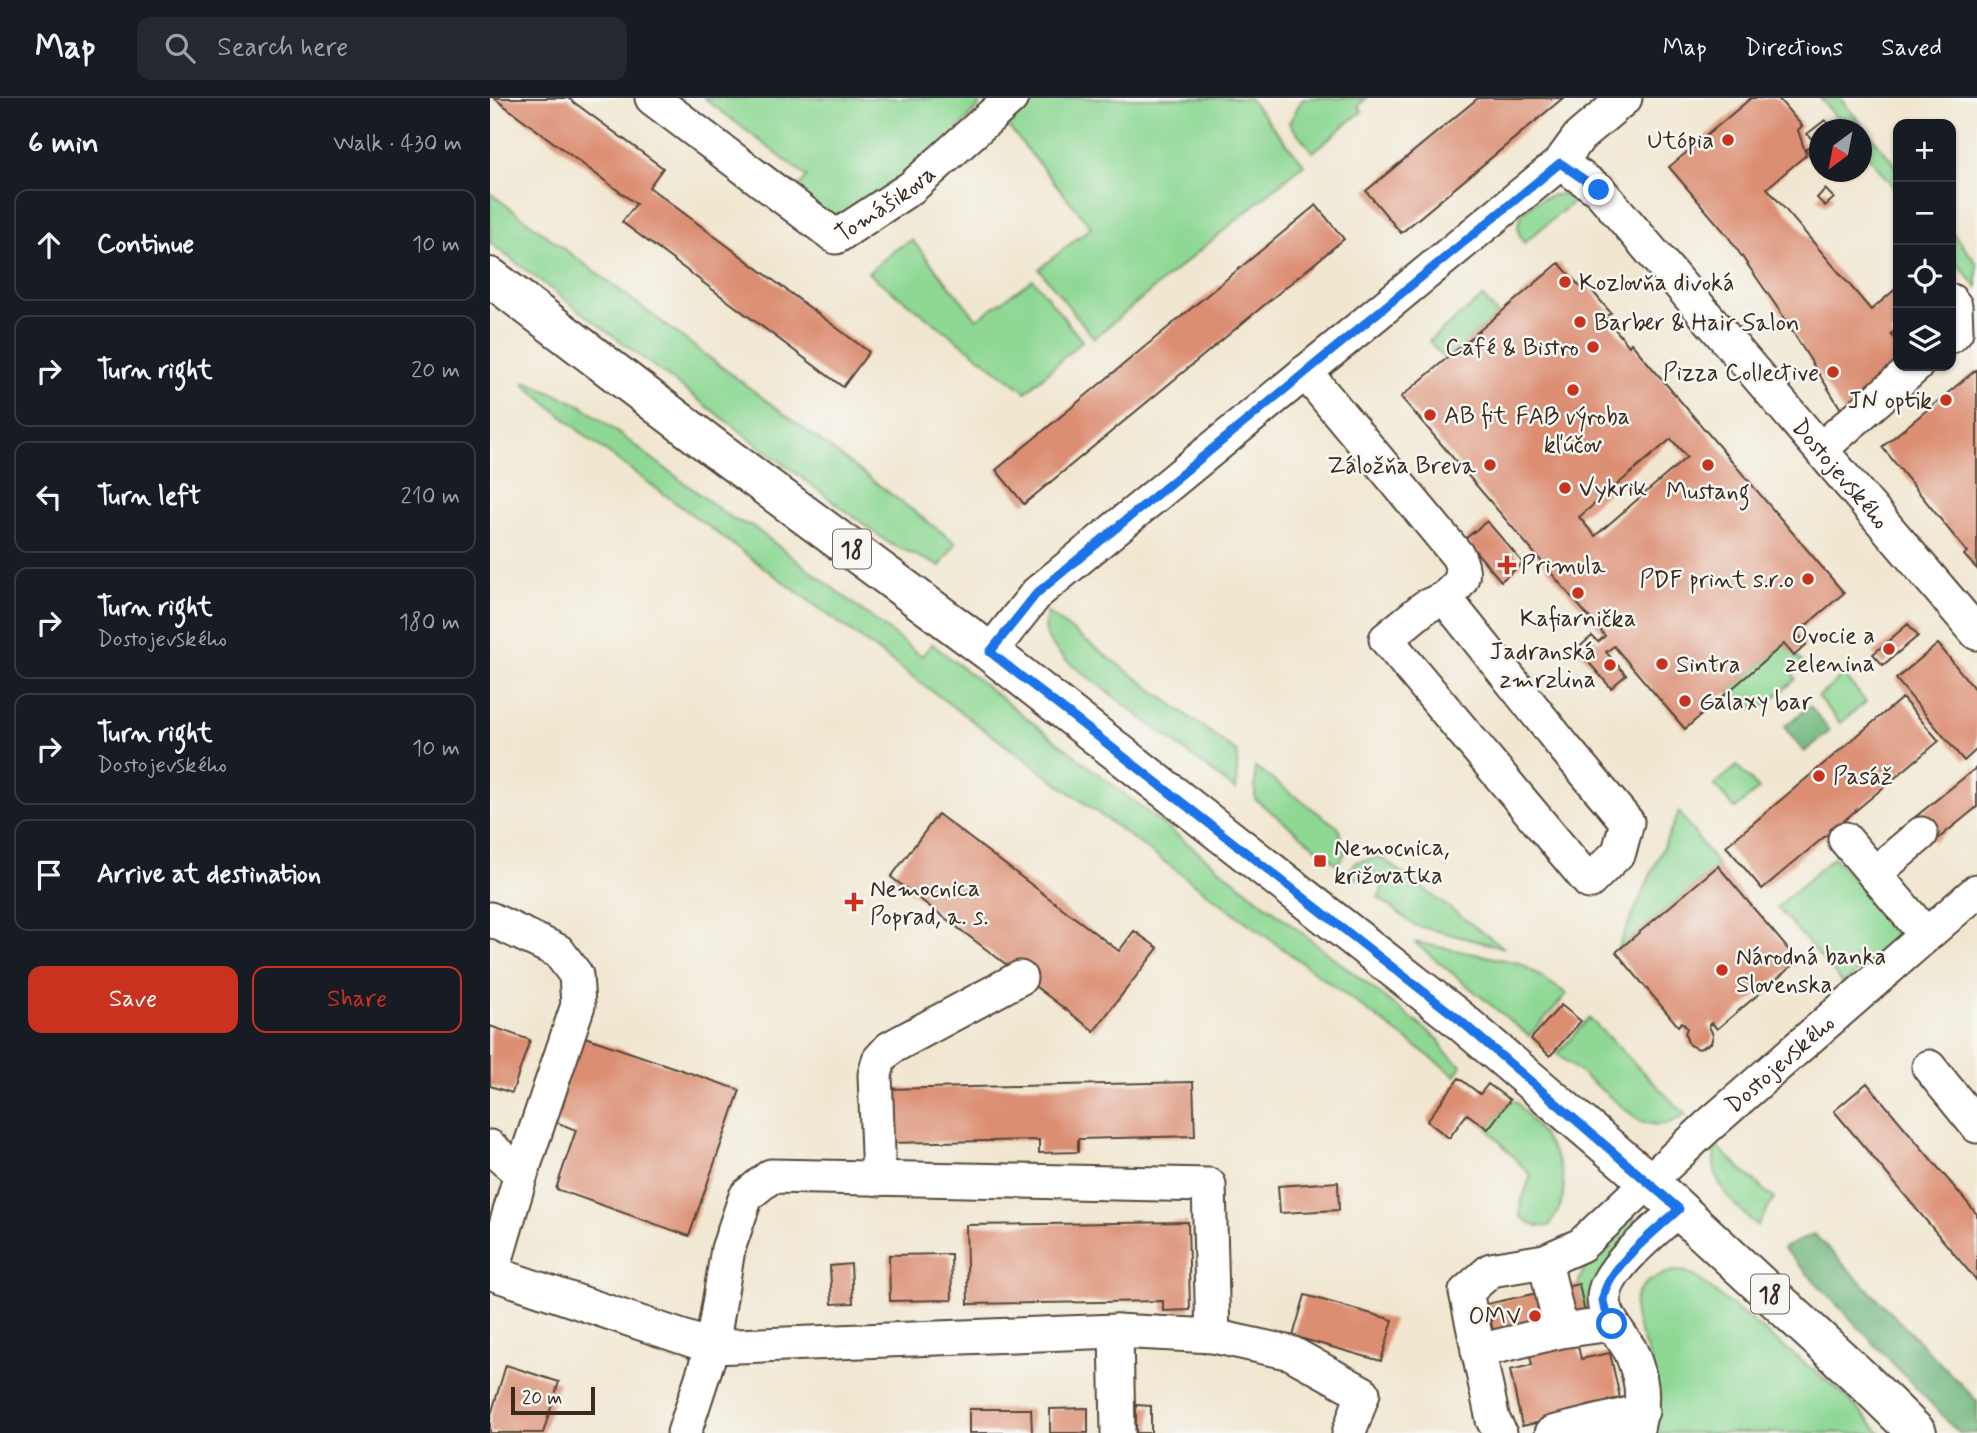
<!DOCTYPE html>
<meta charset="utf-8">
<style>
body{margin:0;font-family:Mynerve,sans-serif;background:#242831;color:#f1f3f6}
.controls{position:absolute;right:21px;top:21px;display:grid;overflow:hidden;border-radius:14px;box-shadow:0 2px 5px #0004}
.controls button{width:63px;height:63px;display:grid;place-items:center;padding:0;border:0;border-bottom:2px solid #363941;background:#171b24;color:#f1f3f6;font:35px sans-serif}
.compass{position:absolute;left:1319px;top:21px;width:63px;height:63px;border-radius:50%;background:#171b24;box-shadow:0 2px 5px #0004;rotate:212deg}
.scale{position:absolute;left:21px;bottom:18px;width:84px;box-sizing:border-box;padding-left:7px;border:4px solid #3b2a1e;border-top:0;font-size:19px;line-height:24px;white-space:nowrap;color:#3b2a1e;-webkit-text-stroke:5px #f6f6f2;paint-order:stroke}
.stop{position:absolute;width:21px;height:21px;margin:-16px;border:5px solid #1a73e8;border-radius:50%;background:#fff}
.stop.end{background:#1a73e8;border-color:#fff;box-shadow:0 2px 7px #0008}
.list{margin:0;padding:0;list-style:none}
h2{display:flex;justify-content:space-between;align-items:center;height:91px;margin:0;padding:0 28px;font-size:30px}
h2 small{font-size:23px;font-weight:400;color:#9ea1a6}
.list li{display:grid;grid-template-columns:46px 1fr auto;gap:21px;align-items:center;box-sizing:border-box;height:112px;margin:0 14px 14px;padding:0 14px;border:2px solid #363941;border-radius:14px}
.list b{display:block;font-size:26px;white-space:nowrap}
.list p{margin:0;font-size:23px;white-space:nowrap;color:#9ea1a6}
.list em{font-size:23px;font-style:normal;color:#9ea1a6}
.actions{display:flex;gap:14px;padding:21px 28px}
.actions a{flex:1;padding:16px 0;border:2px solid #c8321e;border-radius:14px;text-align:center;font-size:24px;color:#c8321e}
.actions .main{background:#c8321e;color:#fff}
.icon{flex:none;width:38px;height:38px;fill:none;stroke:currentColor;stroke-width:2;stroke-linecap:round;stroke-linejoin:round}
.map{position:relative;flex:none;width:1487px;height:1335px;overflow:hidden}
header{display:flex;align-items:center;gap:42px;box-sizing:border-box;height:98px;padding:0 35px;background:#171b24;border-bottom:2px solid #363941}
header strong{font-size:33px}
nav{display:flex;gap:38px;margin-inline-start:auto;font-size:24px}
.search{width:490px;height:63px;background:#242831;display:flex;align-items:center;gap:18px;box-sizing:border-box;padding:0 24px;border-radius:14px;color:#9ea1a6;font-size:26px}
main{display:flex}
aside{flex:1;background:#171b24}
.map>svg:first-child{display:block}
.green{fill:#8ed894;stroke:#648159;stroke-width:2}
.forest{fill:#72b87e;stroke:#56714e;stroke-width:2}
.building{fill:#dc8e72;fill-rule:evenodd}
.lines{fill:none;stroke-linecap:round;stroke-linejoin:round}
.minor-casing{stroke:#564639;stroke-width:37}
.major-casing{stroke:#564639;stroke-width:42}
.minor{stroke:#fff;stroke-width:33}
.major{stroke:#fff;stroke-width:38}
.route{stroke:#1a73e8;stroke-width:9}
.poi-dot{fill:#c8321e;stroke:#f6f6f2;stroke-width:2.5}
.labels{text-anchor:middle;stroke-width:5;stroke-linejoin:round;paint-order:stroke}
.shield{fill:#f6f6f2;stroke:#73675e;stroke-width:2}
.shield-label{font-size:23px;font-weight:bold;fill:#3b2a1e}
.poi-label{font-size:24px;fill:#3b2a1e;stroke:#f6f6f2;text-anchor:start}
.street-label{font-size:24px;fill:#3b2a1e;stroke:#f6f6f2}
</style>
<header>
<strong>Map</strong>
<div class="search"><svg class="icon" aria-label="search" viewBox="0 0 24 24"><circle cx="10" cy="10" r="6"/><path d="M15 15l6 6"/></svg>Search here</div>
<nav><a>Map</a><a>Directions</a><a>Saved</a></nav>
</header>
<main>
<aside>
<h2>6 min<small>Walk · 430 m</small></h2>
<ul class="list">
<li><svg class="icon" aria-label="ahead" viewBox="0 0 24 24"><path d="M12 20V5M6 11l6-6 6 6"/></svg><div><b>Continue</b></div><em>10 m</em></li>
<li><svg class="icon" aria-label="right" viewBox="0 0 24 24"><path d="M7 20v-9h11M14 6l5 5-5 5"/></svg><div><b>Turn right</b></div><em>20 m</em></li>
<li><svg class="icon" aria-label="left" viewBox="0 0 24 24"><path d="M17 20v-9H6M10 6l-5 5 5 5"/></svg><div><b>Turn left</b></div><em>210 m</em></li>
<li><svg class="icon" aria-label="right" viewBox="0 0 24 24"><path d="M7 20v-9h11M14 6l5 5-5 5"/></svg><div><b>Turn right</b><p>Dostojevského</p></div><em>180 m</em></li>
<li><svg class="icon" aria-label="right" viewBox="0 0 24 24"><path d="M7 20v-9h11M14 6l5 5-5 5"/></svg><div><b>Turn right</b><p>Dostojevského</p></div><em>10 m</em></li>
<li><svg class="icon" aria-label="arrive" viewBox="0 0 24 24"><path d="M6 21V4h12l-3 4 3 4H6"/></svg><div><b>Arrive at destination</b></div></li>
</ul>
<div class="actions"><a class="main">Save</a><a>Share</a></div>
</aside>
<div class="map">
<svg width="1487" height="1335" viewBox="0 0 1487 1335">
<rect width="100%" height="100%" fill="#f6f6f2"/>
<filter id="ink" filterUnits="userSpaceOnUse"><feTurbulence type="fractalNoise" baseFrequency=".0143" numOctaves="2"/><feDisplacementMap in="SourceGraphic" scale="14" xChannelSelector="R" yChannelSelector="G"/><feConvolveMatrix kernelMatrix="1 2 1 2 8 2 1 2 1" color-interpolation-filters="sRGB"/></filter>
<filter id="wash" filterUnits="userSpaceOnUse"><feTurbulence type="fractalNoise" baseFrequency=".00686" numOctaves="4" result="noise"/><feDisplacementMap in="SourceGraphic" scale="28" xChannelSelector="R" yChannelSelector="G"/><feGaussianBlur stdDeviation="1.57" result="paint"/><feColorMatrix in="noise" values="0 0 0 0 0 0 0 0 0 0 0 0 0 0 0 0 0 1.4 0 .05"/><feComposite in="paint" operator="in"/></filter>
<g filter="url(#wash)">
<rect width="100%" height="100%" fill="#f1e7d1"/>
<path class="green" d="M214,0H489V8L455,46L354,124L302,97L317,79Z
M549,0H759L814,66L604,240L549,171L601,129L517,27Z
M813,0H876L868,8L872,13L823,54L799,25Z
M1330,0H1350L1408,70V95L1372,50V32L1356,31Z
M0,95L466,445L450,468L400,446L0,145Z
M1072,96L1088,100L1034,145C1015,118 1047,98 1072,96Z
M1461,133L1487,165V189L1461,158Z
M422,142L487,221L543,181L592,243L536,294L378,175L406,151Z
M993,199L1008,217L955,262L939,243Z
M37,284L91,307L244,422L262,428L426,554L432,558L442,546L949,942L955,954L971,967L966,978L99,341L34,286Z
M557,514L748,655L746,692L576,562C560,546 551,539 557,514Z
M1294,546L1315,567L1314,573L1309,570L1303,577L1306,581L1272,610H1255L1239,594Z
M1354,577L1376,604L1350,625L1328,599Z
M1247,668L1269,691L1245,711L1224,687Z
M765,669L849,730L855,756L847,766L765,701Z
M1189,714L1228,768L1126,854Z
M890,759L1014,850L924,827L888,799L893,790L876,776L866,781L857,775L866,764Z
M1344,759L1411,836L1354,886L1287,809Z
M924,844L1030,865L1077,896L1039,938Z
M1099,920L1196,1017C1178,1027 1169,1030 1150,1023L1067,956Z
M1020,1002L1027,1004C1055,1042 1096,1080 1059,1128C1048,1130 1039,1126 1030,1118L1031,1104L1041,1078L998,1031Z
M1226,1048L1284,1101L1267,1128C1243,1106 1216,1083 1226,1048Z
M1139,1120L1146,1121L1143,1131L1104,1206L1098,1229C1096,1218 1088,1195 1089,1185C1092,1166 1125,1131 1139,1120Z
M1183,1173L1196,1174L1206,1179L1356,1298L1391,1335H1164C1167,1314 1169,1295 1164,1275C1153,1230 1117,1192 1183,1173Z"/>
<path class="forest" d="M1320,608L1340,633L1314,654L1294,629Z
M1324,1136L1487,1303V1335H1469L1293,1150Z"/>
<g id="blocks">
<path class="building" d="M4,0H78L173,70L159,89L379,254L353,289L132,124L146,106Z
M988,0H1073L911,135L876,93Z
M1261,0H1288L1312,28L1308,32L1316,57L1277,90L1381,212L1408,189V230L1401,236L1408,246V268L1354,316L1289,212L1237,137L1179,69Z
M1335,22L1344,32H1330V59L1323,63L1316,51L1326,45L1317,36Z
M1335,91L1344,100L1335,108L1327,100Z
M826,107L854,141L534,406L506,372Z
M1069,165L1093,192L1098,188L1121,215L1115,219L1139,248L1141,245L1354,495L1307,535L1316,547L1304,558L1294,546L1195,631L1124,548L1116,554L1136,577L1121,590L1087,551L1102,538L1108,544L1115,538L911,299ZM1181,341L1197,359L1105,438L1089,419Z
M1487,271V471L1474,457L1477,454L1392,349Z
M997,423L1033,465L1011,483L975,441Z
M1418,526L1428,538L1393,567L1383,556Z
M1448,546L1487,594V651L1474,663L1406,581Z
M1412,600L1449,643L1272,791L1236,748Z
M1487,669V709L1444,744L1424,720Z
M448,716L629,853L644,833L668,850L604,933L401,779Z
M1228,768L1308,863L1227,931L1222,925L1219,928L1223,937L1221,945L1209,951L1199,947L1195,936L1197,930L1192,924L1188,928L1126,854Z
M1071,907L1091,923L1060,958L1041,941Z
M0,928L40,942L22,995L0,988Z
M92,938L250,992L199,1138L66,1091L86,1032L63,1023Z
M969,980L990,996L998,986L1020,1002L998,1031L977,1016L959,1040L937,1023Z
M703,984L705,1038L588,1041V1054L549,1055V1042L397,1045L395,991Z
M1377,985L1487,1116V1183L1344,1013Z
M848,1084L849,1112L790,1115L788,1088Z
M698,1124L700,1212L673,1213V1203L478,1206L476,1127Z
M461,1156L462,1202L400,1203L399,1157Z
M361,1166L363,1205L342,1206L340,1168Z
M1089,1186L1098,1229L1084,1231L1091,1261L1120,1255L1130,1300L1097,1307L1098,1314L1032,1328L1020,1272L1042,1267L1037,1243L1007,1249L997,1206Z
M815,1197L903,1222L891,1263L803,1238Z
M16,1267L69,1284L53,1335H0V1320Z
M646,1307L661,1308V1335H646Z
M598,1310V1335H560V1311Z
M479,1311H541L542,1335H479Z"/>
</g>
</g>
<g filter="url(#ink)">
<use href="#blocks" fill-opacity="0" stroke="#564639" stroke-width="2"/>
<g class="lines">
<g class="minor-casing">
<g id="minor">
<path id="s1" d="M162,0L346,139L422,89L521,0"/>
<path id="s2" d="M1070,65L1109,92L1487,535"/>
<path d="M1461,203L1465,208L1466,233L1461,238"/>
<path d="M815,274L968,458C978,480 971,484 955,500L1074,649L1137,724L1129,754L1099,784L896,541L935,509L955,500"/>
<path d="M1331,351L1426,268"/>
<path d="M500,554L547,495L1070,65L1089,39L1135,0"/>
<path d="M1355,741L1436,837"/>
<path d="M1384,776L1431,736"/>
<path d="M0,821L68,853L86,877L88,907L31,1076L2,1175L222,1249L626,1233L723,1238L801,1255L873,1295L859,1335"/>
<path d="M1439,969L1487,1028"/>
<path d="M0,1049L31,1076"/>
<path d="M389,1081L385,977L389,962L400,950L530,880"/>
<path d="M1055,1163L1071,1233"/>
<path d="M626,1233L628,1335"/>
<path d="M988,1253L1071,1233L1122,1226"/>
<path d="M194,1335L222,1249L238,1151L256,1098L281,1078L719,1087L723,1238"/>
<path id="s3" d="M1010,1335L1003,1322L976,1194L1001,1172L1055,1163L1091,1147L1217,1029L1487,793"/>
<path d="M1062,1335L1152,1313"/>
<path d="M1146,1335C1150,1318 1154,1300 1150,1282C1148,1273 1144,1260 1140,1252C1127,1230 1105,1211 1118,1185C1132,1158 1166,1132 1189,1111"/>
</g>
</g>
<g class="major-casing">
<path id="major" d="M0,179L223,349L500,554L966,919L1159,1084L1372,1281L1427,1335"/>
</g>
<use href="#minor" class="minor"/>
<use href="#major" class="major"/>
</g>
</g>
<g class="lines" filter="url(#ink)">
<path class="route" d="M1109,92L1070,65L547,495L500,554L966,919L1189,1111C1166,1133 1118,1168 1113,1200C1112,1208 1119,1218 1122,1226"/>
</g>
<g class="poi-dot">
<circle cx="1238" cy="42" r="7"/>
<circle cx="1075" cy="184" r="7"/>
<circle cx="1090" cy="224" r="7"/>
<circle cx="1103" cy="249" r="7"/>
<circle cx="1343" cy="274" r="7"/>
<circle cx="1083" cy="292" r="7"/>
<circle cx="1456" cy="302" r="7"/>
<circle cx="940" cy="317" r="7"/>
<circle cx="1000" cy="367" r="7"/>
<circle cx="1218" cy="367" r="7"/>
<circle cx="1075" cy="390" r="7"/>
<path d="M1013.5 456.5h7v7h7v7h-7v7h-7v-7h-7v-7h7z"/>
<circle cx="1318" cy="481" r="7"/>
<circle cx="1088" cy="495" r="7"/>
<circle cx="1399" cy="551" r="7"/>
<circle cx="1172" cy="566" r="7"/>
<circle cx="1120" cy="567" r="7"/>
<circle cx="1195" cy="603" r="7"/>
<circle cx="1329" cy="678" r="7"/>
<rect x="823" y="756" width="14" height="14" rx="3.5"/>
<path d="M360.5 793.5h7v7h7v7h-7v7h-7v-7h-7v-7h7z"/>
<circle cx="1232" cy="872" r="7"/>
<circle cx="1045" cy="1218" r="7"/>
</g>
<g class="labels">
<g class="shield">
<rect x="343" y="431.5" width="38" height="39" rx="5"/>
<rect x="1261" y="1176.5" width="38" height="39" rx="5"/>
</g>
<g class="shield-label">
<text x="362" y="459">18</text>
<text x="1280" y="1204">18</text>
</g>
<g class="poi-label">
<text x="1224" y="50" text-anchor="end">Utópia</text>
<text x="1089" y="192">Kozlovňa divoká</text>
<text x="1104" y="232">Barber &amp; Hair Salon</text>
<text x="1089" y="257" text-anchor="end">Café &amp; Bistro</text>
<text x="1329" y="282" text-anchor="end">Pizza Collective</text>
<text x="1442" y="310" text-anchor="end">JN optik</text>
<text x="954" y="325">AB fit</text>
<text x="1083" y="326" text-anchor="middle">FAB výroba<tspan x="1083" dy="28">kľúčov</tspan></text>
<text x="986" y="375" text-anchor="end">Záložňa Breva</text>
<text x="1089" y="398">Vykrik</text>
<text x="1218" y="401" text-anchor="middle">Mustang</text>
<text x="1031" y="475">Primula</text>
<text x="1304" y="489" text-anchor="end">PDF print s.r.o</text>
<text x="1088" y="528" text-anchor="middle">Kafiarnička</text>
<text x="1385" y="545" text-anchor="end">Ovocie a<tspan x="1385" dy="28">zelenina</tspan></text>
<text x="1106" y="561" text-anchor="end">Jadranská<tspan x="1106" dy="28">zmrzlina</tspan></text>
<text x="1186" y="574">Sintra</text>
<text x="1209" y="611">Galaxy bar</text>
<text x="1343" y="686">Pasáž</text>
<text x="844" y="757">Nemocnica,<tspan x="844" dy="28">križovatka</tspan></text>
<text x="380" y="798">Nemocnica<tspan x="380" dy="28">Poprad, a. s.</tspan></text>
<text x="1246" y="866">Národná banka<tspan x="1246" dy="28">Slovenska</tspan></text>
<text x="1031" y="1226" text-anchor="end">OMV</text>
</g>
<g class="street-label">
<text dy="8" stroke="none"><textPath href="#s1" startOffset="290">Tomášikova</textPath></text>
<text dy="8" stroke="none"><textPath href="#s2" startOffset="420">Dostojevského</textPath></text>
<text dy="8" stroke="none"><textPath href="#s3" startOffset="542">Dostojevského</textPath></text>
</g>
</g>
</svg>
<div class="controls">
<button>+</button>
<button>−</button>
<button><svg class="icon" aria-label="locate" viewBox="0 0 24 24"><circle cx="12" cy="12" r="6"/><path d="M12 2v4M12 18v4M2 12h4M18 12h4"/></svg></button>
<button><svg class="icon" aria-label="layers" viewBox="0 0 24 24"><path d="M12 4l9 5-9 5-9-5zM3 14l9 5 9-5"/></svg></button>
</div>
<svg class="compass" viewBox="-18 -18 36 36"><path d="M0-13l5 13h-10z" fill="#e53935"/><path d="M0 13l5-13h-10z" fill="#9ea1a6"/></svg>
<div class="scale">20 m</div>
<div class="stop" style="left:1122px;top:1226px"></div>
<div class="stop end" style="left:1109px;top:92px"></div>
</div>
</main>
